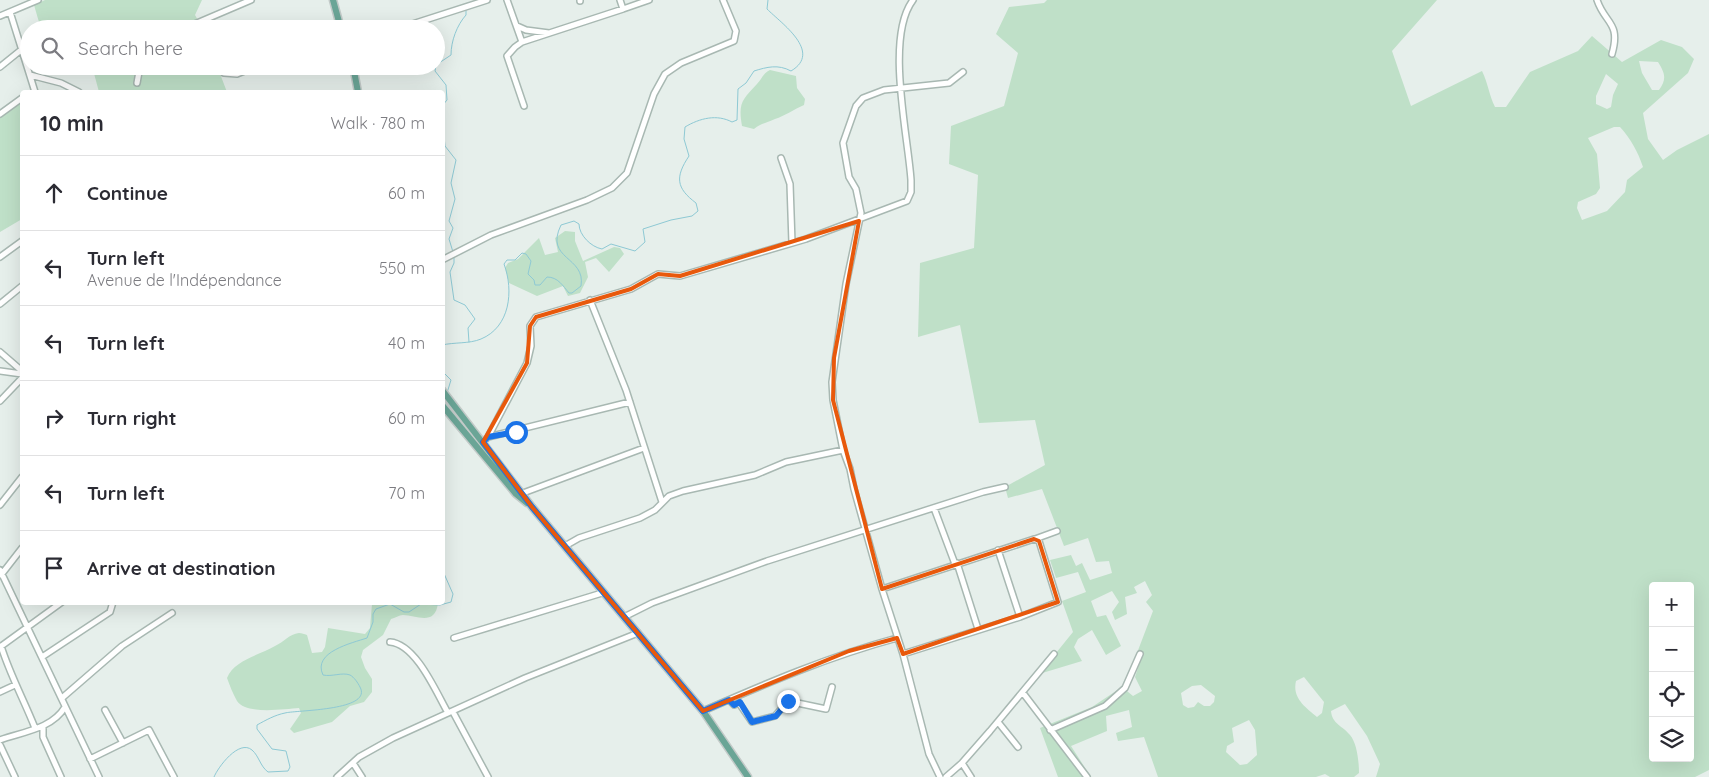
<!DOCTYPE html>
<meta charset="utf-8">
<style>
body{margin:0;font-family:Quicksand,sans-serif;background:#f2f2f3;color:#2b2b33}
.controls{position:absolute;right:15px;bottom:15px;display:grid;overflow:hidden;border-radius:5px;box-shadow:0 5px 20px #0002}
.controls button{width:45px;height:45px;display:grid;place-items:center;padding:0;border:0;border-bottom:1px solid #e1e1e2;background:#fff;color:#2b2b33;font:25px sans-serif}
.stop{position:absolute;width:15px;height:15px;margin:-11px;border:4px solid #1a73e8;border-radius:50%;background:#fff}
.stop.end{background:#1a73e8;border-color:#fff;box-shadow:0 1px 5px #0008}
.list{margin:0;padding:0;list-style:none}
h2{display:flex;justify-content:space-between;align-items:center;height:65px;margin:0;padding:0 20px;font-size:21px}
h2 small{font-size:16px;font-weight:400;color:#7c7c81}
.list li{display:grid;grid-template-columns:32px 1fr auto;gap:15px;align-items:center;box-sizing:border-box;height:75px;padding:0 20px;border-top:1px solid #e1e1e2}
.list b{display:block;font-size:19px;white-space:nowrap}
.list p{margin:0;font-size:16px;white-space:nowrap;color:#7c7c81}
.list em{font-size:16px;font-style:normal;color:#7c7c81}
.icon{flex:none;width:28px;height:28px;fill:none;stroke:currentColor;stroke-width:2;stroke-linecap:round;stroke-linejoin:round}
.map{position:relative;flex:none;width:1709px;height:777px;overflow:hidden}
.search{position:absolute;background:#fff;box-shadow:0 5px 20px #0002;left:20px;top:20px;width:425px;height:55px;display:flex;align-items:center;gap:12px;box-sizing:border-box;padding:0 18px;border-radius:28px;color:#7c7c81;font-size:19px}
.panel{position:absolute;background:#fff;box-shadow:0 5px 20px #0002;left:20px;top:90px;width:425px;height:515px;border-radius:5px}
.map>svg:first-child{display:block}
.green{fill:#bfe0c8;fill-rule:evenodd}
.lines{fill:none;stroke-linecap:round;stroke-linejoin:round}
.stream{stroke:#8ec9d4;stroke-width:1}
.minor-casing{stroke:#a8b8b2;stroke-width:8}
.major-casing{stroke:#c2cac8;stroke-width:9}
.minor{stroke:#fff;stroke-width:5}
.major{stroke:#6aa596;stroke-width:6}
.route{stroke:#1a73e8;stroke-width:6}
.marked{fill:none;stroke:#e8590c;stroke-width:4;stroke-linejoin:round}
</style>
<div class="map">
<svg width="1709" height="777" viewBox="0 0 1709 777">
<rect width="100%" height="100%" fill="#e6efeb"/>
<path class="green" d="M45,0H202L195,15L203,29H41L34,5Z
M1047,0H1437L1392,51L1411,106L1482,71C1488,83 1489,95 1495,107H1506L1530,72L1578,51L1592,36L1622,62L1661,40L1682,47L1694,59L1688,73L1643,113L1648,139L1663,160L1677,150L1709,134V770L1695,777H1376L1380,764L1367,736L1345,704L1331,711C1332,724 1343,726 1350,735C1357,743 1359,762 1359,773L1354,777H1330L1325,774L1316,777H1158L1144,737L1118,741L1116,733L1132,727L1129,710L1106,716L1107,731L1071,746L1091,777H1058L1040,728L1092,707L1122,687L1133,696L1142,691L1135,677L1140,662L1137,653L1153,611L1146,602L1152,595L1145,581L1134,587L1137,593L1125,597L1127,614L1115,620L1112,612L1119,602L1112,591L1091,601L1097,617L1106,615L1121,646L1106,655L1092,630L1078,639L1074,647L1082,661L1039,674L1073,632L1062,601L1086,592L1078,572L1056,578L1050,560L1071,555L1076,566L1082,563L1090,580L1112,573L1109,561L1096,562L1088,538L1064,546L1042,489L1008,498L1005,487L1045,465L1035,420L979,423L960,325L918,337L920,263L974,248L978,175L949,164L951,126L1004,106L1018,53L996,34L1009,7L1044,3ZM1639,61L1658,62C1665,73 1667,79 1659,90H1652L1642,73ZM1606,74L1618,84L1613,95L1611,107L1607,109L1596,104V96ZM1614,127H1620C1631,139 1638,152 1643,167L1627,180L1625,192L1607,211L1582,220L1577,208L1578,202L1596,194L1600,188L1597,154L1588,138ZM1653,586H1690V758H1653ZM1304,677L1324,702L1322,713L1317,717C1305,707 1292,698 1296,681ZM1201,685L1215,696L1214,702L1210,706H1204L1198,702L1194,707L1188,708L1183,705L1181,693L1192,686ZM1249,720L1255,730L1257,755L1247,764L1240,765L1226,752L1227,746L1234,742L1232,728Z
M92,66H217L227,92H99Z
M770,70L796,76L797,88L805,99L804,105C794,109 785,116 775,119C767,123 761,123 754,129L742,126C738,103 742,100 757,84C762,79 763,73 770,70Z
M22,101V219L0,232V117Z
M565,231L575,232V241L583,261L614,247L620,248L624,254L609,272L596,258L585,262L588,277L580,293L568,296L563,286L537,296L509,283L505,268L508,263L518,259L539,238L545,255L558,252L555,238Z
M374,602L438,603C435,627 416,615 403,615C399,615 395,618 391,619L383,635L363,650L361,657L365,668L372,679V692L364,702L350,706L332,722L294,733L290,729L301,713L299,708C284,709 246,715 237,701C233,694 230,686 227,678C234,660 260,655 275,646C284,642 289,634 299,633C302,633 304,634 307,635L312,653L322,652L325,647L328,628L365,634L370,628L372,604Z"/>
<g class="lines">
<path class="stream" d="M436,65L451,55C451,41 457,25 466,15V10
M436,66L435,71L446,85L447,100L442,106
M442,117L445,146L456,160L451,183L455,199L449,221L453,228L449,239L453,252
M454,256V263L450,272L454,300L465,305L475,319L468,328L469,342
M442,345C455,342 469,344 481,339C510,327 514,291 504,264L507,260H515L522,253L526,254L531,261L528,274L534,280L535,285H540L547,277C558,277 563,286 569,293H572L581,286C586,256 544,260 561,225L574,221L579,224C579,235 591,247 602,249L611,244L635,251L645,242L643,229L671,220L692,216L698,211L696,203C676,188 675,177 689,156L684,139L685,127C700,118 717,114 732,122L737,120L738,89L746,83L754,71C767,67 778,64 791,71C823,52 781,23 767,9L768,0
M442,371L451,380L447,393
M442,485V486
M214,777C218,767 239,739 252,750C259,756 260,766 268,772L288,771L290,767L286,751L272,749L257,729V725C266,720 275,715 285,713C296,710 373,711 360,687C358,683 354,677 350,675C342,672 332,677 323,675C312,652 352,643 367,638L373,622V614L376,609L390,604L404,612H409L421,604L440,605L451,602L453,594L442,569"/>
<g class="minor-casing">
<path id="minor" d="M507,0L522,42L515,47L507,56L524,106
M580,0V1
M620,0L623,9L649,0
M1597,0C1605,24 1621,22 1612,54
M10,12L35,92
M0,16L38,0
M517,26L526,30L549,33
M183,29L251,0
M397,29L487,0
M522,42L623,9
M0,67L21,50
M224,73L237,74L257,66
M30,75L61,83L79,92
M137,83L140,66
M0,114L22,98
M781,158L790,184L792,243
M0,257L22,241
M442,260L491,235L587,200L612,188L627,173L654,94L665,74L681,63L734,41L736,31L723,0
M590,300L626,390L662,502
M0,304L22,286
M0,352L22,371
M0,371L22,374
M0,401L22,378
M488,437L527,363L531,346L530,326L536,317L631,289L658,274L680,276L806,239L907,201L911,192V180C908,135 885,37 913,0
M483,442L488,437L630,402
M523,493L644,448
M0,505L22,477
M934,508L955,564
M1035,539L1057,531
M565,546L579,538L640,518L655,510L669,496L683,491L755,475L786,462L843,450
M957,563L978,629
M0,570L99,777
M1,575L22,548
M882,589L1034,539L1039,541L1058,602L1020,617
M624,617L652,603L767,561L983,492L1005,487
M454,638L602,593
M390,642C416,644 436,692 448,713
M1,646C10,675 24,700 35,728
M0,647L62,602
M903,654L1020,617L998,550
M42,657L110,612L113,602
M0,692L15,685
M1023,693L1087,777
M62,698L122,646L172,613
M729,700L734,705L739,703L752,722L775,716L788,701L826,709L832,687
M105,710L123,743
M703,711C767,683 830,656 897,638
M453,712L488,777
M998,722L1018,747
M43,726V737L61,777
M1050,730L1105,706L1125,688L1140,654
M0,740C22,732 52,729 65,707
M0,745L15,777
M90,759L149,730L174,777
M353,763L362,777
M962,763L971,777
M337,777L359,757L393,738L525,678L638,633
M940,777L929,754L903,654L882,589L854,489L850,469L843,450L833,400L832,382L846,284L861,213L856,189L849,177L843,143L856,106L863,98L884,90L949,83L963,72
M946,777L962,763L990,731L1054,654"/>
</g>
<g class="major-casing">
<path id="major" d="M333,0L341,29
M353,66L358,92
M442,390L532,507L703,711L748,777
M442,405L516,494L527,503"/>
</g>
<use href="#minor" class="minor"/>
<use href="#major" class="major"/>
</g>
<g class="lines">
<path class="route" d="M516,432L488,437L483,442L532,507L703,711L729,700L734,705L740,702L752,722L776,716L788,701"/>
</g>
<path class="marked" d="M859,221L834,358L833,400L882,589L1034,539L1039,541L1058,602L903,654L897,638L849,651L703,711L532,507L483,442L527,363L530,326L536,317L631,289L658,274L680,276Z"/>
</svg>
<div class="controls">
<button>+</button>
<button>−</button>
<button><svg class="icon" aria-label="locate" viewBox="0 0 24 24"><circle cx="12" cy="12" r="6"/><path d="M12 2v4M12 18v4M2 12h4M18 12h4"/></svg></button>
<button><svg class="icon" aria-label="layers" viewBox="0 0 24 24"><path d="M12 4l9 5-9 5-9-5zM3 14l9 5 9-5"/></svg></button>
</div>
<div class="stop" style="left:516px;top:432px"></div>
<div class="stop end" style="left:788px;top:701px"></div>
<div class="search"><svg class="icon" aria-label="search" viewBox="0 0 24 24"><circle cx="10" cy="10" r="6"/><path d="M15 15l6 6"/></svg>Search here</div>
<section class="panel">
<h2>10 min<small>Walk · 780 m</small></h2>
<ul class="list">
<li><svg class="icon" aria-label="ahead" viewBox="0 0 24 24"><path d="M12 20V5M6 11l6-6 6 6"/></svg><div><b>Continue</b></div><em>60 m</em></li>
<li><svg class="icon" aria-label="left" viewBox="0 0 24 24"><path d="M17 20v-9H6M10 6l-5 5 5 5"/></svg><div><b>Turn left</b><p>Avenue de l'Indépendance</p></div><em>550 m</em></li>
<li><svg class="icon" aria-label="left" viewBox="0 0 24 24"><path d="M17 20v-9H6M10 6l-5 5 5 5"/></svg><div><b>Turn left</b></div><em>40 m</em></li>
<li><svg class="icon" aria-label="right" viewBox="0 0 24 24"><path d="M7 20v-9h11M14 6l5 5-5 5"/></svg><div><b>Turn right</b></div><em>60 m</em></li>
<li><svg class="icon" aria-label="left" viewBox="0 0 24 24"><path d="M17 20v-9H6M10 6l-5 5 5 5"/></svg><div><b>Turn left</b></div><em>70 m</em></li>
<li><svg class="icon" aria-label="arrive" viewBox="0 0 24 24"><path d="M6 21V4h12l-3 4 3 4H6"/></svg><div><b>Arrive at destination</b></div></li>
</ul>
</section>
</div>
